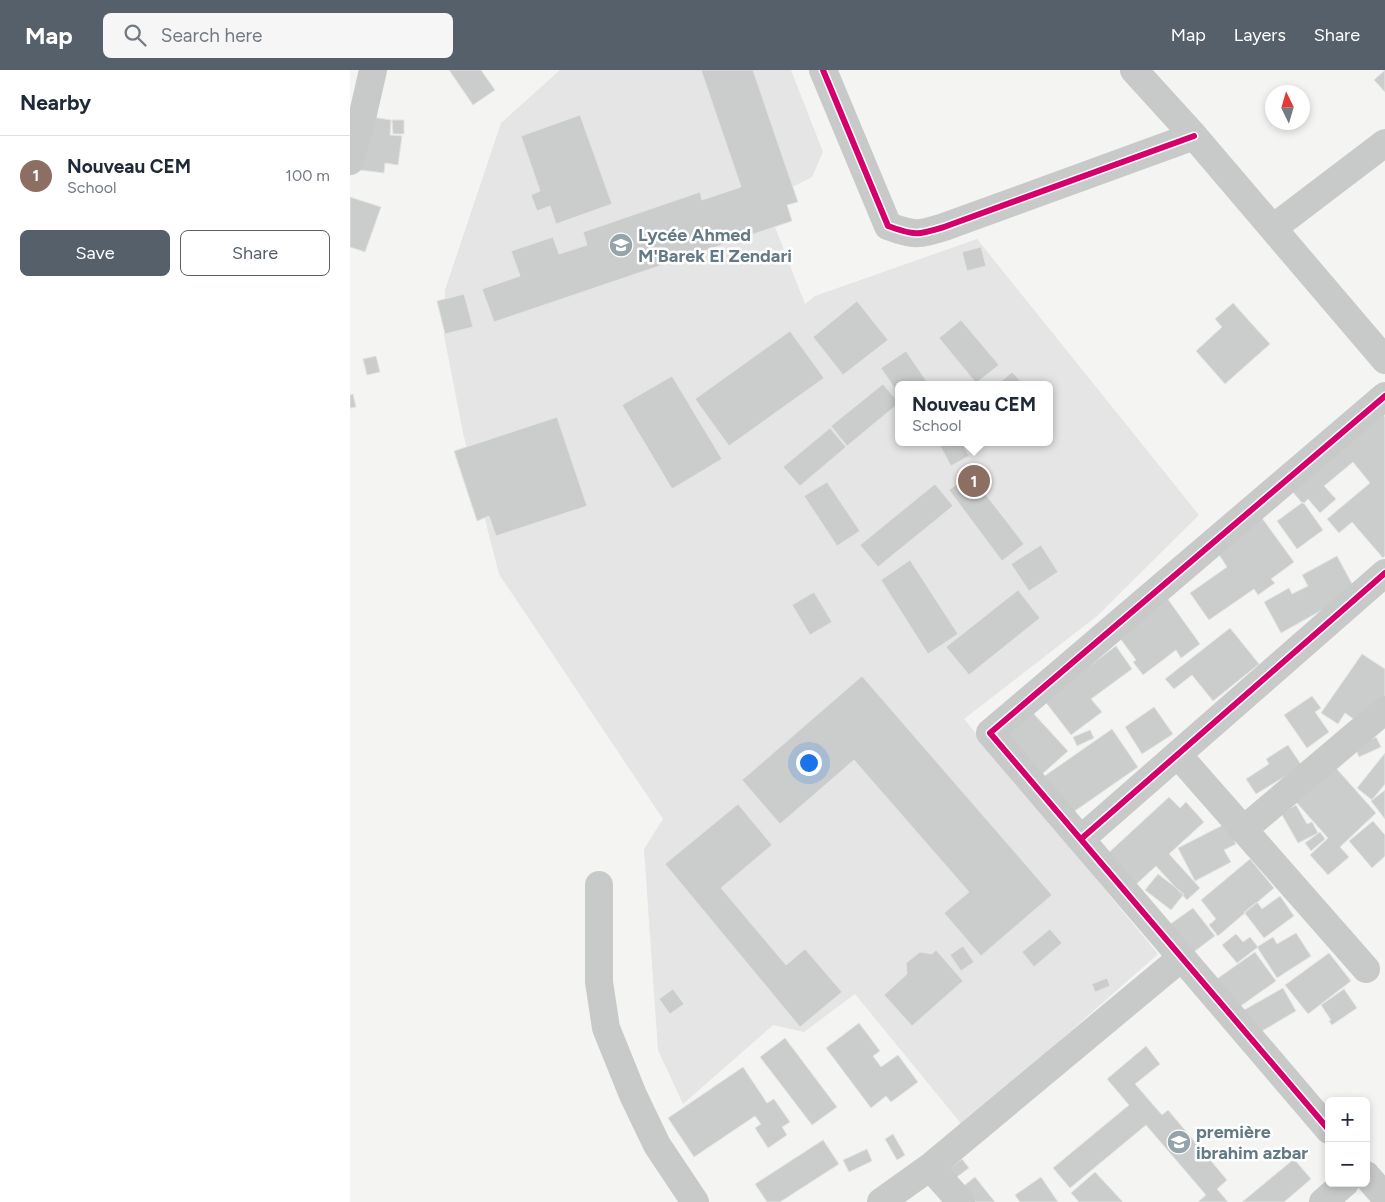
<!DOCTYPE html>
<meta charset="utf-8">
<style>
body{margin:0;font-family:Figtree,sans-serif;background:#f6f6f7;color:#1f2937}
.controls{position:absolute;right:15px;bottom:15px;display:grid;overflow:hidden;border-radius:8px;box-shadow:0 2px 8px #0003}
.controls button{width:45px;height:45px;display:grid;place-items:center;padding:0;border:0;border-bottom:1px solid #e0e1e3;background:#fff;color:#1f2937;font:25px sans-serif}
.compass{position:absolute;left:915px;top:15px;width:45px;height:45px;border-radius:50%;background:#fff;box-shadow:0 2px 8px #0003;rotate:355deg}
.you{position:absolute;left:458px;top:692px;width:18px;height:18px;margin:-12px;border:4px solid #fff;border-radius:50%;background:#1a73e8;box-shadow:0 0 0 8px #1a73e833}
.badge{display:grid;place-items:center;width:32px;height:32px;border-radius:50%;background:#55606b;color:#fff;font-size:16px;font-weight:700}
.pin{position:absolute;translate:-50% -50%;border:2px solid #fff;box-shadow:0 1px 5px #0006}
.popup{position:absolute;left:545px;top:311px;width:158px;height:65px;box-sizing:border-box;display:grid;place-content:center;border-radius:8px;background:#fff;filter:drop-shadow(0 1px 4px #0005);font-size:16px;white-space:nowrap;color:#747a83}
.popup b{font-size:19px;color:#1f2937}
.popup::after{content:'';position:absolute;left:50%;top:100%;margin-left:-10px;border:10px solid transparent;border-top-color:#fff}
.list{margin:0;padding:0;list-style:none}
h2{display:flex;justify-content:space-between;align-items:center;height:65px;margin:0;padding:0 20px;font-size:21px}
h2 small{font-size:16px;font-weight:400;color:#747a83}
.list li{display:grid;grid-template-columns:32px 1fr auto;gap:15px;align-items:center;box-sizing:border-box;height:80px;padding:0 20px;border-top:1px solid #e0e1e3}
.list b{display:block;font-size:19px;white-space:nowrap}
.list p{margin:0;font-size:16px;white-space:nowrap;color:#747a83}
.list em{font-size:16px;font-style:normal;color:#747a83}
.actions{display:flex;gap:10px;padding:15px 20px}
.actions a{flex:1;padding:11px 0;border:1px solid #55606b;border-radius:8px;text-align:center;font-size:18px;color:#55606b}
.actions .main{background:#55606b;color:#fff}
.icon{flex:none;width:28px;height:28px;fill:none;stroke:currentColor;stroke-width:2;stroke-linecap:round;stroke-linejoin:round}
.map{position:relative;flex:none;width:1035px;height:1132px;overflow:hidden}
header{display:flex;align-items:center;gap:30px;box-sizing:border-box;height:70px;padding:0 25px;background:#55606b;color:#fff}
header strong{font-size:24px}
nav{display:flex;gap:28px;margin-inline-start:auto;font-size:18px}
.search{width:350px;height:45px;background:#f6f6f7;display:flex;align-items:center;gap:12px;box-sizing:border-box;padding:0 18px;border-radius:8px;color:#747a83;font-size:19px}
main{display:flex}
aside{flex:1;background:#fff}
.map>svg:first-child{display:block}
.built{fill:#e4e5e4;fill-rule:evenodd}
.building{fill:#cbcdcd;stroke:#e3e3e2}
.lines{fill:none;stroke-linecap:round;stroke-linejoin:round}
.minor{stroke:#c8caca;stroke-width:28}
.cycleway-casing{stroke:#fff;stroke-width:9}
.cycleway{stroke:#d6006c;stroke-width:6}
.labels{text-anchor:middle;stroke-width:5;stroke-linejoin:round;paint-order:stroke}
.poi-label{font-size:18px;font-weight:bold;fill:#637983;stroke:#fff;text-anchor:start}
</style>
<header>
<strong>Map</strong>
<div class="search"><svg class="icon" aria-label="search" viewBox="0 0 24 24"><circle cx="10" cy="10" r="6"/><path d="M15 15l6 6"/></svg>Search here</div>
<nav><a>Map</a><a>Layers</a><a>Share</a></nav>
</header>
<main>
<aside>
<h2>Nearby<small></small></h2>
<ul class="list">
<li><span class="badge" style="background:#8d6e63">1</span><div><b>Nouveau CEM</b><p>School</p></div><em>100 m</em></li>
</ul>
<div class="actions"><a class="main">Save</a><a>Share</a></div>
</aside>
<div class="map">
<svg width="1035" height="1132" viewBox="0 0 1035 1132">
<rect width="100%" height="100%" fill="#f4f4f2"/>
<path class="built" d="M210,0H441L473,82L462,107L415,131L455,234L465,226L627,169L849,445L747,546L614,649L808,884L613,1056L505,924L454,962L423,955L333,1034L308,980L294,779L313,749L149,504L113,363L94,265L95,220L151,53ZM549,315H699V372H549Z"/>
<path class="building" d="M99,0H131L145,20L123,35Z
M351,0H403L448,132L437,135L442,151L144,252L132,219L170,206L161,181L203,167L209,184L237,175L233,162L350,122L352,130L391,117Z
M1035,0V22L1024,10Z
M9,45L41,50L40,65L52,66L48,95L35,93L34,103L2,99Z
M230,45L262,134L206,154L200,136L187,141L181,125L190,121L171,66Z
M42,50H54V64H43Z
M0,127L31,137L15,182L0,177Z
M631,177L636,196L617,201L612,182Z
M114,224L123,257L95,264L87,231Z
M507,231L538,270L493,305L463,267Z
M883,233L920,274L875,314L846,281L872,257L865,249Z
M611,250L649,295L626,313L589,268Z
M440,261L474,308L379,376L345,329Z
M556,281L579,315H549V325L531,298Z
M26,286L30,302L17,305L13,289Z
M662,302L674,315H647Z
M322,306L372,389L322,419L272,335Z
M533,314L549,333L497,376L481,356Z
M3,324L6,337L0,338V325Z
M1033,344L1035,347V486L1033,488L1002,452L989,463L977,449L1020,413L1003,392L974,416L986,429L970,443L958,429L953,434L942,421Z
M207,347L237,436L146,466L139,446L127,451L104,381Z
M480,358L496,377L450,416L433,397Z
M588,372H611L619,386L601,396Z
M620,404L674,474L652,491L599,420Z
M477,412L510,461L487,476L454,426Z
M585,414L603,436L528,497L510,475Z
M953,432L973,460L947,479L927,451Z
M912,448L944,492L921,509L925,513L908,525L904,519L859,550L840,523L877,497L866,480Z
M691,475L708,502L679,521L661,494Z
M987,486L1006,521L931,563L914,532L939,518L942,524L958,516L952,505Z
M560,490L608,564L578,584L531,510Z
M668,520L690,548L619,605L596,577Z
M464,522L482,552L460,565L442,535Z
M817,528L850,574L831,588L826,580L793,605L783,592L786,590L767,564Z
M880,558L909,594L863,631L842,605L824,619L815,609Z
M766,576L782,599L741,629L752,642L721,665L694,630Z
M1012,584L1035,599V628L1015,657L995,643L988,654L971,643Z
M512,606L702,825L631,886L594,843L619,822L504,690L430,754L392,710Z
M962,626L971,638L965,642L979,662L957,678L934,645Z
M804,637L823,664L792,684L775,657Z
M683,643L718,681L680,715L645,677Z
M762,659L788,697L719,745L693,707Z
M740,660L744,668L727,676L723,667Z
M1026,667L1031,677L1009,687L1005,677Z
M938,675L952,696L906,724L896,709L919,694L916,689Z
M1035,683V714L1022,730L1007,718Z
M985,697L1026,743L990,777L999,787L978,805L960,785L978,768L946,732Z
M1035,720V749L1021,731Z
M819,727L830,738L836,732L854,752L819,784L850,818L837,830L806,796L782,818L754,787Z
M388,734L422,775L371,818L436,895L455,879L492,922L450,957L315,794Z
M946,735L957,754L962,752L968,763L948,773L931,743Z
M1023,751L1035,765V786L1022,798L999,771Z
M875,754L886,774L874,780L881,792L845,811L828,778Z
M970,762L975,769L961,781L955,773Z
M900,789L924,818L868,866L859,855L866,849L851,830Z
M808,804L834,824L821,840L795,820Z
M930,826L944,846L914,868L894,842L907,832L912,839Z
M843,838L865,866L841,884L819,855Z
M700,859L712,873L684,897L672,882Z
M946,863L961,886L927,908L907,877L923,867L927,874Z
M886,864L893,872L900,867L908,877L887,893L872,875Z
M613,876L624,892L611,901L600,885Z
M586,880L613,911L562,956L534,925L557,904L556,893L570,882L582,884Z
M905,882L926,911L885,940L864,911Z
M979,883L1001,911L958,944L935,915Z
M757,908L760,916L745,922L742,914Z
M933,918L946,941L907,964L894,940Z
M323,919L334,934L320,944L309,929Z
M994,919L1007,938L982,955L979,951L981,950L971,935Z
M509,953L530,981L523,986L531,997L548,985L568,1012L541,1032L536,1026L521,1038L476,978Z
M435,968L487,1037L462,1055L410,987Z
M796,976L810,994L785,1014L812,1045L818,1040L877,1110L867,1119L878,1132H848L856,1125L796,1055L720,1118L703,1098L779,1035L757,1009Z
M393,997L417,1033L424,1029L440,1052L432,1057L437,1065L418,1078L405,1058L411,1054L405,1046L344,1087L318,1048Z
M543,1064L555,1085L547,1090L535,1069Z
M473,1070L489,1094L430,1132H417L405,1114Z
M517,1079L522,1091L499,1102L493,1090Z
M612,1089L619,1098L600,1112L593,1103Z
M944,1089L961,1109L934,1132H892Z
M745,1102L773,1132H729L721,1123Z
M625,1107L645,1132H607L602,1125Z
M691,1107L708,1132H670L665,1125Z"/>
<g class="lines">
<path class="minor" d="M473,0L538,156C565,166 568,165 594,157L844,66
M784,0L844,66L1035,290
M0,91L12,48L23,0
M923,158L1035,73
M828,685L1016,899
M893,760L1035,640
M731,769L1035,503
M249,815V912L256,958L283,1025L307,1075L345,1132
M979,1060L640,663L1035,326
M1016,1105L1035,1127
M531,1132L580,1097
M611,1132L580,1097L831,888
M973,1132L995,1113"/>
<g class="cycleway-casing">
<path id="cycleway" d="M473,0L538,156C565,166 568,165 594,157L844,66
M731,769L1035,503
M979,1060L640,663L1035,326"/>
</g>
<use href="#cycleway" class="cycleway"/>
</g>
<defs>
<g id="school-disc" transform="scale(1.25)"><circle r="9.5" fill="#96a4aa" stroke="#fff"/><path d="M0-5L7-2L0 1L-7-2ZM-4 1L0 2.5L4 1V4Q0 6-4 4Z" fill="#fff"/></g>
</defs>
<g fill-rule="evenodd">
<use href="#school-disc" x="271" y="175"/>
<use href="#school-disc" x="829" y="1072"/>
</g>
<g class="labels">
<g class="poi-label">
<text x="288" y="171">Lycée Ahmed<tspan x="288" dy="21">M'Barek El Zendari</tspan></text>
<text x="846" y="1068">première<tspan x="846" dy="21">ibrahim azbar</tspan></text>
</g>
</g>
</svg>
<div class="controls">
<button>+</button>
<button>−</button>
</div>
<svg class="compass" viewBox="-18 -18 36 36"><path d="M0-13l5 13h-10z" fill="#e53935"/><path d="M0 13l5-13h-10z" fill="#747a83"/></svg>
<div class="you"></div>
<div class="pin badge" style="left:624px;top:411px;background:#8d6e63">1</div>
<div class="popup"><b>Nouveau CEM</b>School</div>
</div>
</main>
